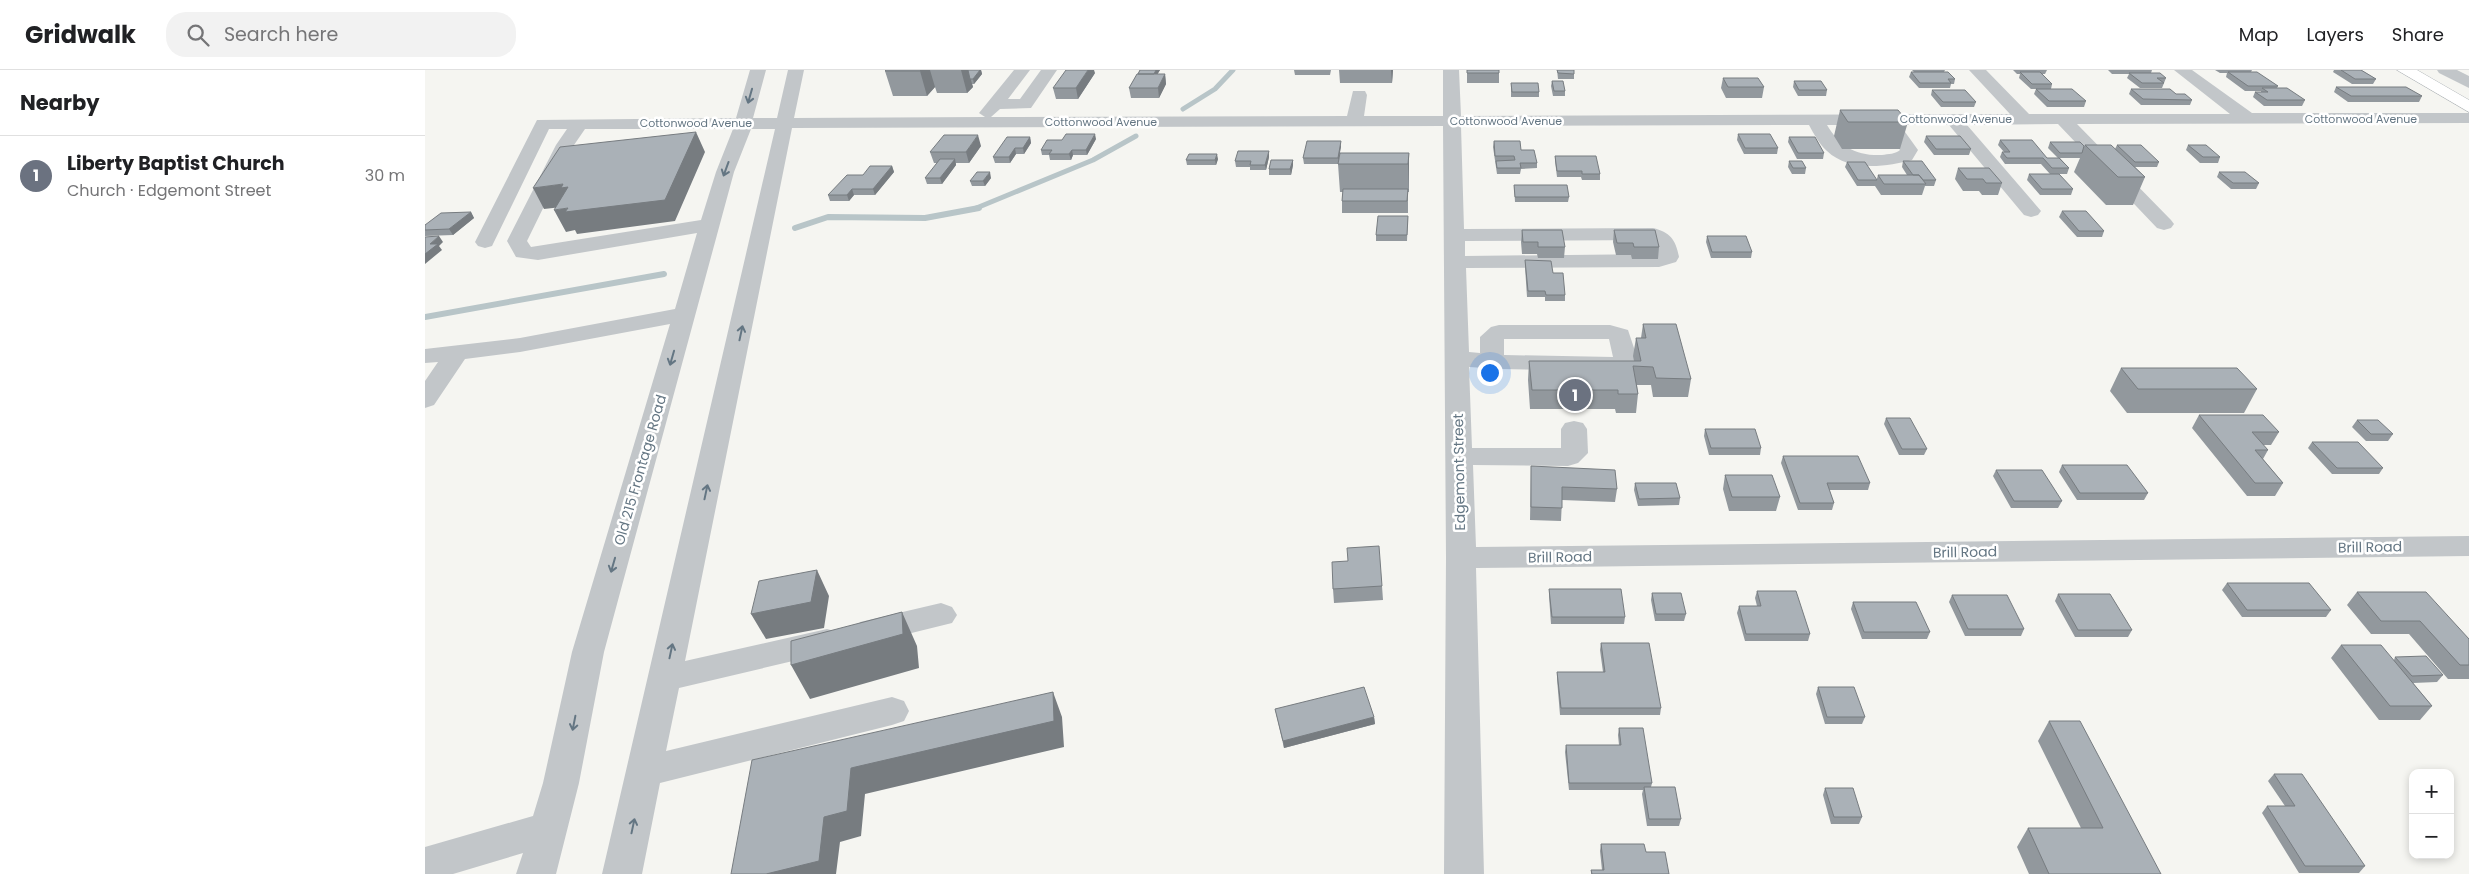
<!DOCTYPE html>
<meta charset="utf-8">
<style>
body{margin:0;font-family:Poppins,sans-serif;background:#f2f2f2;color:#202124}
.controls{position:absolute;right:15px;bottom:15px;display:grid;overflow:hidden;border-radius:10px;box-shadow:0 2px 8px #0003}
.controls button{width:45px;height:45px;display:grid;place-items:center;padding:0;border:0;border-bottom:1px solid #e0e0e0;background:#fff;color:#202124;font:25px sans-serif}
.you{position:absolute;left:1064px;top:302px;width:18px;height:18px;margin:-12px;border:4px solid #fff;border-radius:50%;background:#1a73e8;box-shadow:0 0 0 8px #1a73e833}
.badge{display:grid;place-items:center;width:32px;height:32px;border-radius:50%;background:#e44a23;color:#fff;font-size:16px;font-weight:700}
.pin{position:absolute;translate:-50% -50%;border:2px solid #fff;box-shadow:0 1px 5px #0006}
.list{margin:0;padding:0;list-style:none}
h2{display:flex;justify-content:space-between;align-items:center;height:65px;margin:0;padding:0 20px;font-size:21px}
h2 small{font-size:16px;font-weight:400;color:#757577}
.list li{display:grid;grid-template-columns:32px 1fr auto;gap:15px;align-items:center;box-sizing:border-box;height:80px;padding:0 20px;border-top:1px solid #e0e0e0}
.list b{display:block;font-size:19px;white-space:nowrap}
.list p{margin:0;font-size:16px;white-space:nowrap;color:#757577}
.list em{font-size:16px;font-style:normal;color:#757577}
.icon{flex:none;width:28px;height:28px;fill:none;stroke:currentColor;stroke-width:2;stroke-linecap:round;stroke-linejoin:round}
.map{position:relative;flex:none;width:2044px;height:804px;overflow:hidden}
header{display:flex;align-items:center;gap:30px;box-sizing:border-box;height:70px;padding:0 25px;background:#fff;border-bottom:1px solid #e0e0e0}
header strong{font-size:24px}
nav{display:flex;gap:28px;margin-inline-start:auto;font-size:18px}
.search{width:350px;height:45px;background:#f2f2f2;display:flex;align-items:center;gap:12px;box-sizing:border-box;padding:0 18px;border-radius:20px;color:#757577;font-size:19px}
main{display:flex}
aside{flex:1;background:#fff}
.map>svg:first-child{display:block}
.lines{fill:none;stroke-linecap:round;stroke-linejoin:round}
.stream-far1{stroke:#b8c5c8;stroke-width:5}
.stream{stroke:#b8c5c8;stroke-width:6}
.major-casing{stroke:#b3b8bb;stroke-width:1}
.minor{fill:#c2c6c9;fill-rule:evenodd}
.major{fill:#fff;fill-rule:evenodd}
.wall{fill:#92989d}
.shaded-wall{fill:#777c80}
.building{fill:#aab1b7;stroke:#777c80}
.oneway{stroke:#647683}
.labels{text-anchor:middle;stroke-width:5;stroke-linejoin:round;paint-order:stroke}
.far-street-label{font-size:11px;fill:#647683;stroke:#fff}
.street-label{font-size:14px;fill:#647683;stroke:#fff}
</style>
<header>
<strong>Gridwalk</strong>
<div class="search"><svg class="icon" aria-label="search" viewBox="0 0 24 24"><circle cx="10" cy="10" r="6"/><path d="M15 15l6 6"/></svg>Search here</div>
<nav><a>Map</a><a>Layers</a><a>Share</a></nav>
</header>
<main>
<aside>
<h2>Nearby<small></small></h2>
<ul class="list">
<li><span class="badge" style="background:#6b7280">1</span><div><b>Liberty Baptist Church</b><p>Church · Edgemont Street</p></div><em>30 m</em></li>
</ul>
</aside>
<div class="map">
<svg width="2044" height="804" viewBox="0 0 2044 804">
<rect width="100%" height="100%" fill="#f5f5f1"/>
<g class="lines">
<path class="stream-far1" d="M758,39L790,19L808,0
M549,139L668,90L711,66"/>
<path class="stream" d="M370,158L403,147L500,148L554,138
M0,247L239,204"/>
<g class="major-casing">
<path id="major" d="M1972,0H1992L2044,30V42Z"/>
</g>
<path class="minor" d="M325,0H341L328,48H352L363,0H379L369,48L560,47L554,43L589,0H605L583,29H595L616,0H632L606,38L575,39L566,47L922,46L928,21H940L942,25L939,46H1018V0H1034L1036,46L1585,44L1544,0H1561L1604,44H1805L1749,0H1767L1827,43H2044V53L1652,54L1746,150L1749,154L1746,158L1739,160L1732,158L1633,54L1542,55L1616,141L1613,145L1606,147L1599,145L1524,55H1475L1493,80L1487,90C1461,97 1424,102 1402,81C1394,74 1389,64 1384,55L1036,56L1039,159L1228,158C1245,162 1251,170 1254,187L1251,192L1234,197L1041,198L1044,282L1055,283V267L1066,257L1074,255H1185L1203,260L1213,290L1205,299L1196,301L1076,299L1044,297L1047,378H1136V359L1140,353L1149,351L1158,353L1162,359L1163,383L1153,393L1143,396L1048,395L1051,477L2044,466V486L1051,498L1059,804H1019L1021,488L1018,56L367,58L260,591L402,559L413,562L418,571L413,580L402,583L254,618L241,681L467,627L479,631L484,641L479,651L467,655L235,713L217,804H177L350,59H326L309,102L179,582L154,713L131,804H91L98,783L28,804H0V777L108,746L118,713L147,582L245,254L95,282L40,289L9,335L0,338V311L13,292L0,293V279L95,268L250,239L272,163L113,190L91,187L82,171L131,75L142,59H124L67,176L60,178L53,176L50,172L112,50L311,48ZM1402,55H1458L1475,80C1471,84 1463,84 1457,85C1431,86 1415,77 1402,55ZM160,59H308L291,102L276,150L106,177L102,171L149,75ZM1225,170L1230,174L1232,184L1040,186V171ZM1079,269H1184L1188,287L1079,285Z
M2012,0H2032L2044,6V18L2014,3Z
M516,533L527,537L532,545L527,553L446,573L435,570L430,561L435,552Z"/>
<use href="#major" class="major"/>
</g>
<path class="wall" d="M461,0H556L557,4L549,14H547L548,17L542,23H512L510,17L502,26H468L460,1Z
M715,0H735L732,4H740L741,14L734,28H706L704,18Z
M869,0H906L905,5H870Z
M914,0H968L967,13H915Z
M1042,0L1074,3V13H1042Z
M1132,0L1149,4V9H1133Z
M1487,0H1520L1519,2L1530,9L1529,14H1526L1525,18H1494L1484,7L1486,2H1489Z
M1588,0H1622L1620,4H1616L1627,14L1626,19L1661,31L1659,37H1622L1609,24L1611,19H1606L1594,8L1595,4H1592Z
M1683,0H1727L1726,3L1741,8L1737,18H1715L1702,8L1704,4H1687Z
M1790,0H1827L1826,2L1853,16L1852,18L1880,30L1877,36H1839L1828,27L1830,22H1836V21H1820L1801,7L1802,3H1795Z
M1909,0H1936L1951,9L1948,14H1927L1908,2Z
M670,3L653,29H631L628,18Z
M1298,8L1339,17L1337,28H1301L1296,18Z
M1127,11L1140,21V26H1128L1126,16Z
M1369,11L1402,20L1401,26H1373L1368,17Z
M1086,13L1114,22V27H1086Z
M1911,17L1997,26L1994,32H1923L1909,22Z
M1706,19L1767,30L1765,35H1716L1704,24Z
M1507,20L1551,32L1549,37H1516L1506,25Z
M1415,40L1483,52L1475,79H1417L1409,66Z
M1313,64L1353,78L1352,84H1319L1312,70Z
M1501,66L1546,79L1544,85H1509L1499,72Z
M605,67L606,73L599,84H591L585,93H570L568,87Z
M1364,67L1399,83L1398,89H1372L1363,72Z
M671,69L662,85H648L646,90H625L624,85H617L616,80Z
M1575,70L1622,88H1633L1623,78L1625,72L1659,76L1660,75L1690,79L1692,75L1734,92L1732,97H1710L1720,107L1708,135H1681L1649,102L1655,88H1635L1644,98L1642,104H1625L1616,94H1580L1575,87L1577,82H1579L1573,75Z
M1069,71L1096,80L1112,93V98L1096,99L1095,104H1072L1068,77Z
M1763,75L1795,87L1793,93H1775L1761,80Z
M556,76L544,93H531V95L517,114H502L500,108L513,93H509L505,82Z
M916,76L913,94H879L878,88Z
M984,83V122H983V143H917V131L918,122H915L913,94Z
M1130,86L1175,104V110H1157L1156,107H1132L1130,91Z
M844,87L841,100H825V97H811L810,91Z
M793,89L791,95H762L761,90Z
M868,90V95L866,105H844V99Z
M1364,91L1381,98L1380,104H1367L1363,97Z
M1478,91L1511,110L1509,116H1500L1497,125H1456L1450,116L1453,105H1482L1477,97Z
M1422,92L1452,110L1450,116H1432L1420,97Z
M467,96L469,102L450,125H429L424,131H405L403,125L438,105Z
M1533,98L1577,113L1573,125H1557L1554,121H1538L1530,109Z
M1794,102L1834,113L1831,119H1806L1792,107Z
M1604,104L1648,119L1646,125H1615L1602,110Z
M566,108L560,116H547L545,111Z
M1089,115L1144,127L1143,132H1090Z
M1637,141L1679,161L1677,167H1652L1634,147Z
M46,142L49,148L28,165L0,166V155Z
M983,146L982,171H951V165Z
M1097,160L1140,177L1139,188H1113L1112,184H1097L1096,172Z
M1189,160L1234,177L1233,189H1207L1206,185H1191L1188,172Z
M1282,166L1327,182L1326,188H1286L1281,172Z
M1100,190L1128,203L1140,225V231H1120V227H1102L1100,197Z
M1218,254L1266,309L1263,327H1228L1226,315H1212L1213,324L1211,343H1191L1190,339H1105L1103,310L1104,291H1209L1208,286L1211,268H1216Z
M1696,298L1832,319L1819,343H1702L1685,321Z
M1774,345L1854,362L1846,375H1838L1843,380L1838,389L1858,413L1850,426H1822L1767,358Z
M1461,348L1502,379L1499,385H1474L1459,354Z
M1932,350L1968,364L1963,371H1941L1927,357Z
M1280,359L1336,378L1335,385H1284L1279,366Z
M1887,372L1958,398L1954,404H1907L1883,378Z
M1358,386L1445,413L1443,420H1404L1409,433L1407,440H1373L1356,393Z
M1637,395L1723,423L1719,430H1652L1634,402Z
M1106,396L1192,419L1190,432L1137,430L1136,451L1105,450Z
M1571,400L1637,431L1633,438H1586L1568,406Z
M1300,405L1355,427L1351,441H1304L1298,419Z
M1210,413L1255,428L1254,435L1213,436L1209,420Z
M923,491L957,516L958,530L909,533L908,519Z
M1802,513L1906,540L1901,547H1817L1797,520Z
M1124,519L1200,547L1199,554H1126L1124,526Z
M1332,521L1385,564L1383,571H1320L1312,543L1314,536H1332L1330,528Z
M1932,522L2044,569V609H2023L1984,564H1946L1922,535Z
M1227,523L1261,544L1259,551H1230L1226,530Z
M1633,524L1707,560L1703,567H1650L1630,531Z
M1527,525L1599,559L1596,566H1540L1524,532Z
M1428,532L1505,562L1502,569H1437L1426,539Z
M1176,573L1236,638L1235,645H1135L1132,609V602H1178L1175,580Z
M1916,575L1969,590L1970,587L2018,605L2012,612L1988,613L2007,636L1995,650H1954L1906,588Z
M1393,617L1440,647L1437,654H1400L1391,624Z
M850,639L949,647L950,654L859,678Z
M1624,651L1736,804H1604L1592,777L1603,758H1656L1613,671Z
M1194,658L1227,713L1226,717L1256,749L1254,756H1222L1217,724L1218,720H1144L1140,682L1141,675H1194L1193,665Z
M1849,704L1940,796L1934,803H1874L1837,743L1842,736H1860L1843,711Z
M1400,718L1437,747L1434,754H1406L1398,725Z
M1176,774L1221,782L1244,804H1166V800H1177L1175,781Z"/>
<path class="shaded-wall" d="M496,0H505L510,17L502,26L495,1Z
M536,0H543L548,17L542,23Z
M555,0H556L557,4L549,14L548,9Z
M663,0H669L670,3L653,29L651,18Z
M731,0H735L728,12V6Z
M966,0H968L967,13Z
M740,4L741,14L734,28L733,18Z
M271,62L280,82L250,151L152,164L150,160L141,162L129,140L143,138Z
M670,64L671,69L662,85L661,80Z
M553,65L556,76L544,93L541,82Z
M605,67L606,73L599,84L598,78Z
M916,71V76L913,94V88Z
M590,78L591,84L585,93L584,87Z
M647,80L648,85L646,90L644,84Z
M844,81V87L841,100L840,95Z
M984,83V122L983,94Z
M792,84L793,89L791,95L790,90Z
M530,89L531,95L517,114L515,108Z
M868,90V95L866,105L865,99Z
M467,96L469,102L450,125L448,119Z
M565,102L566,108L560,116L558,111Z
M138,114L143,117L146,136L119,139L108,118Z
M427,119L429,125L424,131L422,125Z
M46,142L49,148L28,165L24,159Z
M14,166L18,172L14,176L17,180L0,194V184L5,174Z
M392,500L404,526L399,558L341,569L326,544Z
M477,542L492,576L494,598L385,629L366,595Z
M628,622L637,647L639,677L440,724L436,766L415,772L411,804H341L399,747L426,698Z
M949,647L950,654L859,678L858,671Z"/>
<path class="building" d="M461,0H496L495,1H460Z
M543,0H555L548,9H545Z
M641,0H663L651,18H628Z
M715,0H731L729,4H713Z
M1042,0H1074V3H1042Z
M1132,0H1149V4L1133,3Z
M1916,0H1936L1951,9H1930Z
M1486,2H1523L1530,9H1523L1526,13H1495Z
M1595,2H1615L1627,14H1607Z
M1803,2H1832L1853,16H1823Z
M1704,3H1735L1741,8H1732L1739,13H1717Z
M712,4H740L733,18H704Z
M1298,8H1333L1339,17H1303Z
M1127,11H1138L1140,21H1129Z
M1369,11H1396L1402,20H1374Z
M1086,13H1113L1114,22H1087Z
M1911,17H1981L1997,26H1926Z
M1837,18H1862L1880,30H1842L1830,22H1843Z
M1611,19H1647L1661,31H1624Z
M1706,19H1745L1751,24H1760L1767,30L1718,29Z
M1507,20H1540L1551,32H1518Z
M1415,40H1473L1483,52H1423Z
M271,62L240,130L140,142L143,138L129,140L143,117L136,118L138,114L108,118L135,77Z
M641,64H670L661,80H647L644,84H624L627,80H616L622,70H637Z
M1313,64H1345L1353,78H1320Z
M519,65H553L541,82H505Z
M1501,66H1535L1546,79H1511Z
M582,67H605L598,78H590L584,87H568Z
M1364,67H1390L1399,83H1373Z
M1575,70H1607L1622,88H1634L1644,98H1627L1618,88H1582L1577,82H1585Z
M882,71H916L913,88H878Z
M1069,71H1095L1096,80H1109L1112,93H1095L1096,98H1072L1071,91L1090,90L1089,86H1070Z
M1625,72H1655L1659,76L1657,83H1635Z
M1660,75H1686L1720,107H1693Z
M1692,75H1716L1734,92H1710Z
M1763,75H1781L1795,87H1778Z
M813,81H844L840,95H825L826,91H810Z
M915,83H984L983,94H913Z
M764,84H792L790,90H761Z
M1130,86H1171L1175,104H1157V101H1132Z
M515,89H530L515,108H500Z
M846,90H868L865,99H844Z
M1364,91H1377L1381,98H1368Z
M1478,91H1497L1511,110H1498L1494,105H1488Z
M1422,92H1440L1452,110H1433Z
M445,96H467L448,119H427L422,125H403L422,105H438Z
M1533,98H1564L1577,113H1561L1558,109H1542Z
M552,102H565L558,111H545Z
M1794,102H1820L1834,113H1808Z
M1604,104H1634L1648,119H1617Z
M1453,105H1494L1501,114H1459Z
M1089,115H1142L1144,127H1090Z
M918,119H983L982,131H917Z
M1637,141H1661L1679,161H1654Z
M46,142L24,159L0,160V155L16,143Z
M953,146H983L982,165H951Z
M1097,160H1137L1140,177H1113V172H1098Z
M1189,160H1230L1234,177H1209L1208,173H1192Z
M14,166L5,174H13L0,184V167Z
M1282,166H1321L1327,182H1287Z
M1100,190L1126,191L1128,203H1138L1140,225H1121L1120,221H1103Z
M1218,254H1251L1266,309L1231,308L1228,297L1208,296L1213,324H1193V320H1107L1104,291H1216L1211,268H1221Z
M1696,298H1812L1832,319H1713Z
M1774,345H1838L1854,362H1827L1843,380H1830L1858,413H1830Z
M1461,348H1485L1502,379H1477Z
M1932,350H1953L1968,364H1946Z
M1280,359H1330L1336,378H1286Z
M1887,372H1933L1958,398H1912Z
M1358,386H1433L1445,413H1402L1409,433H1375Z
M1637,395H1702L1723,423H1655Z
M1106,396L1190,400L1192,419L1137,417V438L1106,437Z
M1571,400H1617L1637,431H1589Z
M1300,405H1347L1355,427H1307Z
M1210,413H1251L1255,428L1214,429Z
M954,476L957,516L908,519L907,492L923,491L922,478Z
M392,500L386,532L326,544L334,511Z
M1802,513H1884L1906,540H1822Z
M1124,519H1196L1200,547H1127Z
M1332,521H1371L1385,564H1321L1314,536H1336Z
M1932,522H2001L2044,569V595H2035L1995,551H1956Z
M1227,523H1256L1261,544H1231Z
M1633,524H1685L1707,560H1653Z
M1527,525H1582L1599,559H1543Z
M1428,532H1491L1505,562H1439Z
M477,542L478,564L366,595V571Z
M1176,573H1224L1236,638H1136L1132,602H1180Z
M1916,575H1956L2007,636H1965Z
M2001,586L2018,605L1987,606L1970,587Z
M939,617L949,647L858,671L850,639Z
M1393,617H1429L1440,647H1402Z
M628,622L629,651L426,698L422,741L399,747L394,791L341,804H306L327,690Z
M1624,651H1655L1736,804H1624L1603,758H1678Z
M1194,658H1218L1227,713H1144L1141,675H1196Z
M1849,704H1877L1940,796H1880L1842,736H1870Z
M1219,717H1250L1256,749H1224Z
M1400,718H1428L1437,747H1409Z
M1176,774H1219L1221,782H1240L1244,804H1167L1166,800H1179Z"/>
<defs><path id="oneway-shaft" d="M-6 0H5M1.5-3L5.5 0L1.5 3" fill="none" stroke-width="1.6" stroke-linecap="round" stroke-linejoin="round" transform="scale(1.25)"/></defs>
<g class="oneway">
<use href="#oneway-shaft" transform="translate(325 26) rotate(106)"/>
<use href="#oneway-shaft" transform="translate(301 99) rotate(110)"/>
<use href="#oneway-shaft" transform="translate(316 263) rotate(-78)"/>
<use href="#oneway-shaft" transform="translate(247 288) rotate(106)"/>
<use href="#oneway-shaft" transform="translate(281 422) rotate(-78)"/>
<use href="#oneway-shaft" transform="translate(188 495) rotate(106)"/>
<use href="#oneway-shaft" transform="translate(246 581) rotate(-78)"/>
<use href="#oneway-shaft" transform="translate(149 653) rotate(101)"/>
<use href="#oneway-shaft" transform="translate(208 756) rotate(-78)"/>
</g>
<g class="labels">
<g class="far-street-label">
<text x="1531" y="53">Cottonwood Avenue</text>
<text x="1936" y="53">Cottonwood Avenue</text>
<text x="1081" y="55">Cottonwood Avenue</text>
<text x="676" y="56">Cottonwood Avenue</text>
<text x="271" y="57">Cottonwood Avenue</text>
</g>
<g class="street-label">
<text transform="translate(215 400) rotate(-74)" y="5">Old 215 Frontage Road</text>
<text transform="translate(1034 402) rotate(-91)" y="5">Edgemont Street</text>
<text transform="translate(1945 477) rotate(-1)" y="5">Brill Road</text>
<text transform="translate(1540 482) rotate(-1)" y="5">Brill Road</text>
<text transform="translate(1135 487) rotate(-1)" y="5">Brill Road</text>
</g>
</g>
</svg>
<div class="controls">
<button>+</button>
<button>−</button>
</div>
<div class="you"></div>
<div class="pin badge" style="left:1150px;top:325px;background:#6b7280">1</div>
</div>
</main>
